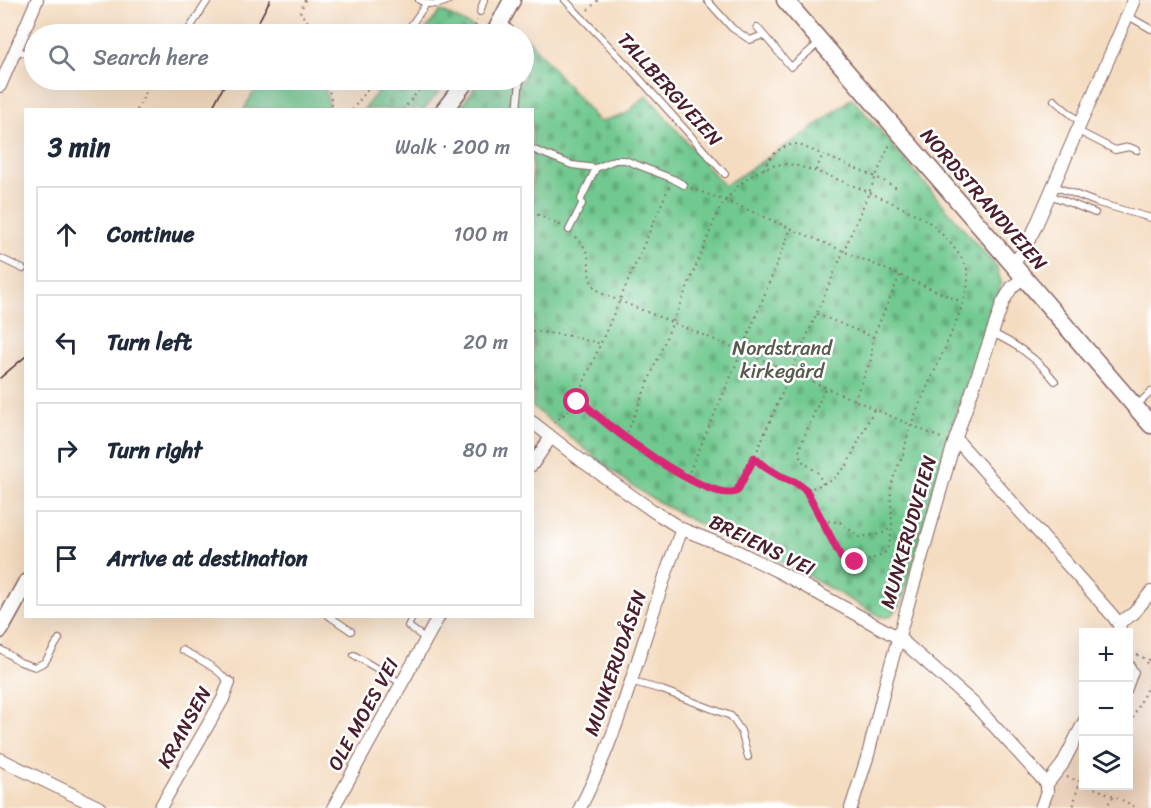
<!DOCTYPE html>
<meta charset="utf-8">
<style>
body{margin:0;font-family:Sriracha,sans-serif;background:#f6f6f7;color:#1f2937}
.controls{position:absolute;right:18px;bottom:18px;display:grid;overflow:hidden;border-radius:0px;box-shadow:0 6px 24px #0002}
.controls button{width:54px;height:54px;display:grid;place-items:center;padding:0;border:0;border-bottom:2px solid #e0e1e3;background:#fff;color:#1f2937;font:30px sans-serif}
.stop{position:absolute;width:18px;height:18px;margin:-14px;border:4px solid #db2777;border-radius:50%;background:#fff}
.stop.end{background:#db2777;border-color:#fff;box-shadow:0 2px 6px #0008}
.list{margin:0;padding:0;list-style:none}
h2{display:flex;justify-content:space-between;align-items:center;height:78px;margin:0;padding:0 24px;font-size:26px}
h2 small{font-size:20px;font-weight:400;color:#747a83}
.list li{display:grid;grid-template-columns:39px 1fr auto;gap:18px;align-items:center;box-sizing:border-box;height:96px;margin:0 12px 12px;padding:0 12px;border:2px solid #e0e1e3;border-radius:0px}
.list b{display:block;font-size:22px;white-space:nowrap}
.list em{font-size:20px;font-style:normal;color:#747a83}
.icon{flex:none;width:33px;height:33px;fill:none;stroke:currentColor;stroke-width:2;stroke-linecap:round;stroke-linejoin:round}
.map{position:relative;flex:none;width:1151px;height:808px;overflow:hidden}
.search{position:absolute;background:#fff;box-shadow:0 6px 24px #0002;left:24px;top:24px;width:510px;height:66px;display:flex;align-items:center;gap:15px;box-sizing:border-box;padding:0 21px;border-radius:33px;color:#747a83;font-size:22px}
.panel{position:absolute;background:#fff;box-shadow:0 6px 24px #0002;left:24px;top:108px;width:510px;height:510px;border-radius:0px}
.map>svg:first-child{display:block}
.built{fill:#e9ceb6}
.cemetery{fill:url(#cemetery-stones);stroke:#5e745e;stroke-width:1.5}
.garden{fill:#71c990;stroke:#5e745e;stroke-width:1.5}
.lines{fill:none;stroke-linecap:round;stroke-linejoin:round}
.service-casing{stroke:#86615f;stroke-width:8}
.minor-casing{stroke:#86615f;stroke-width:14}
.secondary-casing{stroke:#86615f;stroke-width:19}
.path{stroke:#86615f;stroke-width:2;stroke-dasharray:1.5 4.5;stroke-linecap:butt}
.service{stroke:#fff;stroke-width:6}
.minor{stroke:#fff;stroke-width:12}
.secondary{stroke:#fff;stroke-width:16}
.tram{stroke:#4a1f2b;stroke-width:1.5}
.route{stroke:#db2777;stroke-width:8}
.labels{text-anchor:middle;stroke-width:5;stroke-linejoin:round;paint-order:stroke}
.street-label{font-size:20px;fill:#4a1f2b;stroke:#fff}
.park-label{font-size:20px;fill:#585a4e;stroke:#fff}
</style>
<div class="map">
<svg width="1151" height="808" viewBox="0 0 1151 808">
<defs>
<pattern id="cemetery-stones" width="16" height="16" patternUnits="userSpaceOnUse" patternTransform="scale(1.5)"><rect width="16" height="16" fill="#71c990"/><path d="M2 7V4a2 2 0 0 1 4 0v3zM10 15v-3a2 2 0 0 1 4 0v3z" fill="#63ac7c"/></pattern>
</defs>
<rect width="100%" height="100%" fill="#fff"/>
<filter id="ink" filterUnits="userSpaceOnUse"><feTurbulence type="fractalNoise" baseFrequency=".0167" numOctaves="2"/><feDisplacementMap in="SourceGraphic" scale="12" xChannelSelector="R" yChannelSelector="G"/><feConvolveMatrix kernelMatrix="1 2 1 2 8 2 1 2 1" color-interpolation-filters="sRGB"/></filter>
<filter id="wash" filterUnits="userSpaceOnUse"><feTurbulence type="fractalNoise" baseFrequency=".008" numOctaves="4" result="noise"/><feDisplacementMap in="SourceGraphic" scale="24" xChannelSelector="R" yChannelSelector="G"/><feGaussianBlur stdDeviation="1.35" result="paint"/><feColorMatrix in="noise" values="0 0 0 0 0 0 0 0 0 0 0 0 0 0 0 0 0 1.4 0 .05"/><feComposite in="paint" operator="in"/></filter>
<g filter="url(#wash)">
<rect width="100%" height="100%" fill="#f4dcc0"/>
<path class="built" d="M1135,645L1151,653V808H1052L1060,783L1072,771L1083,746L1084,786H1128L1129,654Z"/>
<path class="cemetery" d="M441,11L481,31L479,34H422Z
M525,36L599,122L626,114L647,95L724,186L812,129L852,98L997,268L1001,283L999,292L949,434L901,605L890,617H881L792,567L691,520L648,496L620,477L533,407L532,110H459L480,80H524Z
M387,80H449L424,109H364Z"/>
<path class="garden" d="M268,80H324L329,109H244L252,95Z"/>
</g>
<g filter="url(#ink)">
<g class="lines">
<g class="service-casing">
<path id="service" d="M419,0C429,6 438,6 449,0
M565,0L630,68L725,174
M707,0L732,28L750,40L763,35
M480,12L484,0
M1128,16L1151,29
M503,22L515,34
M757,27L791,67L820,42
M186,34L208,0
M405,34L426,4
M16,50L34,57
M1054,100L1081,123
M517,110L520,80
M1078,131L1115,150L1129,147L1137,150
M532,149L572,165L596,168L615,160H625L673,179L684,185
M1054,186L1098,203L1151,218
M1050,195L1095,213
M569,230L582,204L581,199L596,168
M0,258L23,269
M992,333C1016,344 1039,360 1055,381
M1136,406L1151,392
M329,616L351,631
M413,616L408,626L426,639
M0,649L20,662L35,667L45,662L59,639
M182,650C194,656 223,671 228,683
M354,655L401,683
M1128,660L1135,672L1128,691
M630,681L662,690L731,716L741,731L748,757"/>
</g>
<g class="minor-casing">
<path id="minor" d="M0,86L37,0
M1012,264L1022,253L1035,228L1134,0
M532,422L582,461L656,513L682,529L737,551L781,573L899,638L973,703L1047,784
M956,439L1112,615L1118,623L1121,632
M532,465L551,437
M1118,623L1133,614L1151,592
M0,759L100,808
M160,808L223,699L229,683
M333,808L439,616
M580,808C626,720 646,621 682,529
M851,808L868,755L887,678L954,443L1003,302L1012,287L1024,277
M1041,808L1047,792V784L1062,765L1084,722"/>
</g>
<g class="secondary-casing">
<path id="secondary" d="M785,0L1151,425
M494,34L512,0
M444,110L467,80
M0,630L26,583"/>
</g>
<path class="path" d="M305,0L300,13L319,34
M588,10L598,0
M421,25L446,34
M466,34L475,26L477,20
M327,80L333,110
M137,110L152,80
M352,110L375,80
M403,110L427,80
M764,169C770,155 781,145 797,144L876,177L899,189
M816,170L823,154
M669,187L584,382L581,397C592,423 706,497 734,493L741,487L754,458L890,144
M691,188L741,207L962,302
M532,212L562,226
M575,237C602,259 576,277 603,294L742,351L943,439
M817,314L873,337
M532,331L570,336L601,344
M854,400L871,360L873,337L900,275
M554,423L581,400
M625,438L719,210C733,187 756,167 783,164C805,162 905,207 926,220C938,228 966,258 968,273C973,299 922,393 911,425C907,434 906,445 903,455C898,466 892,478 891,489C889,515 897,524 886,552C873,559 854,569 841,557L806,491L795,482L780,476L765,467L754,458
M687,477L742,351L791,228
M823,484L818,473L802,461L799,449L825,388
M807,490L833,480L847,465L874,409
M822,521L840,522L859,537L881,534L892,527
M1137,655L1151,661
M1143,657L1151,671
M1128,729L1151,679
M1084,771L1079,781L1084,783
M1067,777L1079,781L1073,808
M1089,786L1114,796
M1105,808L1114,796L1138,808"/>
<use href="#service" class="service"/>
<use href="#minor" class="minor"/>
<use href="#secondary" class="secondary"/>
<path class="tram" d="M252,34L270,0
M211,110L227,80
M0,378L26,356"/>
</g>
</g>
<g class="lines" filter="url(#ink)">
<path class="route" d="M577,402L581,400C600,423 710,505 737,491L754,458L765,467L780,476L795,482L806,490L841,557L846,562H855"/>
</g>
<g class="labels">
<g class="street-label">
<text transform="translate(670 89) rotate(48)" y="7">TALLBERGVEIEN</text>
<text transform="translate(984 199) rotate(49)" y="7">NORDSTRANDVEIEN</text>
<text transform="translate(908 532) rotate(-74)" y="7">MUNKERUDVEIEN</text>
<text transform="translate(762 545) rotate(26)" y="7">BREIENS VEI</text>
<text transform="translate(615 663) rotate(-71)" y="7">MUNKERUDÅSEN</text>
<text transform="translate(363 714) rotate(-61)" y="7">OLE MOES VEI</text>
<text transform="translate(184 727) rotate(-61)" y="7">KRANSEN</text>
</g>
<g class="park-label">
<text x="782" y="355">Nordstrand<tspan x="782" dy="23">kirkegård</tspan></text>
</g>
</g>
</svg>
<div class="controls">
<button>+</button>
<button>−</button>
<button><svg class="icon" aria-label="layers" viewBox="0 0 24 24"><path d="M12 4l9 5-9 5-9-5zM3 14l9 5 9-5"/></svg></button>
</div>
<div class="stop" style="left:577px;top:402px"></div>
<div class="stop end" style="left:855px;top:562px"></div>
<div class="search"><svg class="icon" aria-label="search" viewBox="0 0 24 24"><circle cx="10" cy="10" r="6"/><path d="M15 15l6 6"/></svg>Search here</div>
<section class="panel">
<h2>3 min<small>Walk · 200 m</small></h2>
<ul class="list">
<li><svg class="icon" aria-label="ahead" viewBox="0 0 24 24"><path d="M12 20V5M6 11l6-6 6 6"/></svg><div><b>Continue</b></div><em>100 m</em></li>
<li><svg class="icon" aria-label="left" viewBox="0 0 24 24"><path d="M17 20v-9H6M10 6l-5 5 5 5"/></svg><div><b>Turn left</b></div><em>20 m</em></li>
<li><svg class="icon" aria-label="right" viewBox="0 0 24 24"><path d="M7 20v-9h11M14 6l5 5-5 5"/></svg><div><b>Turn right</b></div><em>80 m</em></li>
<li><svg class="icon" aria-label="arrive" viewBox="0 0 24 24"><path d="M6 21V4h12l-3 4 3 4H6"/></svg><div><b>Arrive at destination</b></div></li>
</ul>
</section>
</div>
